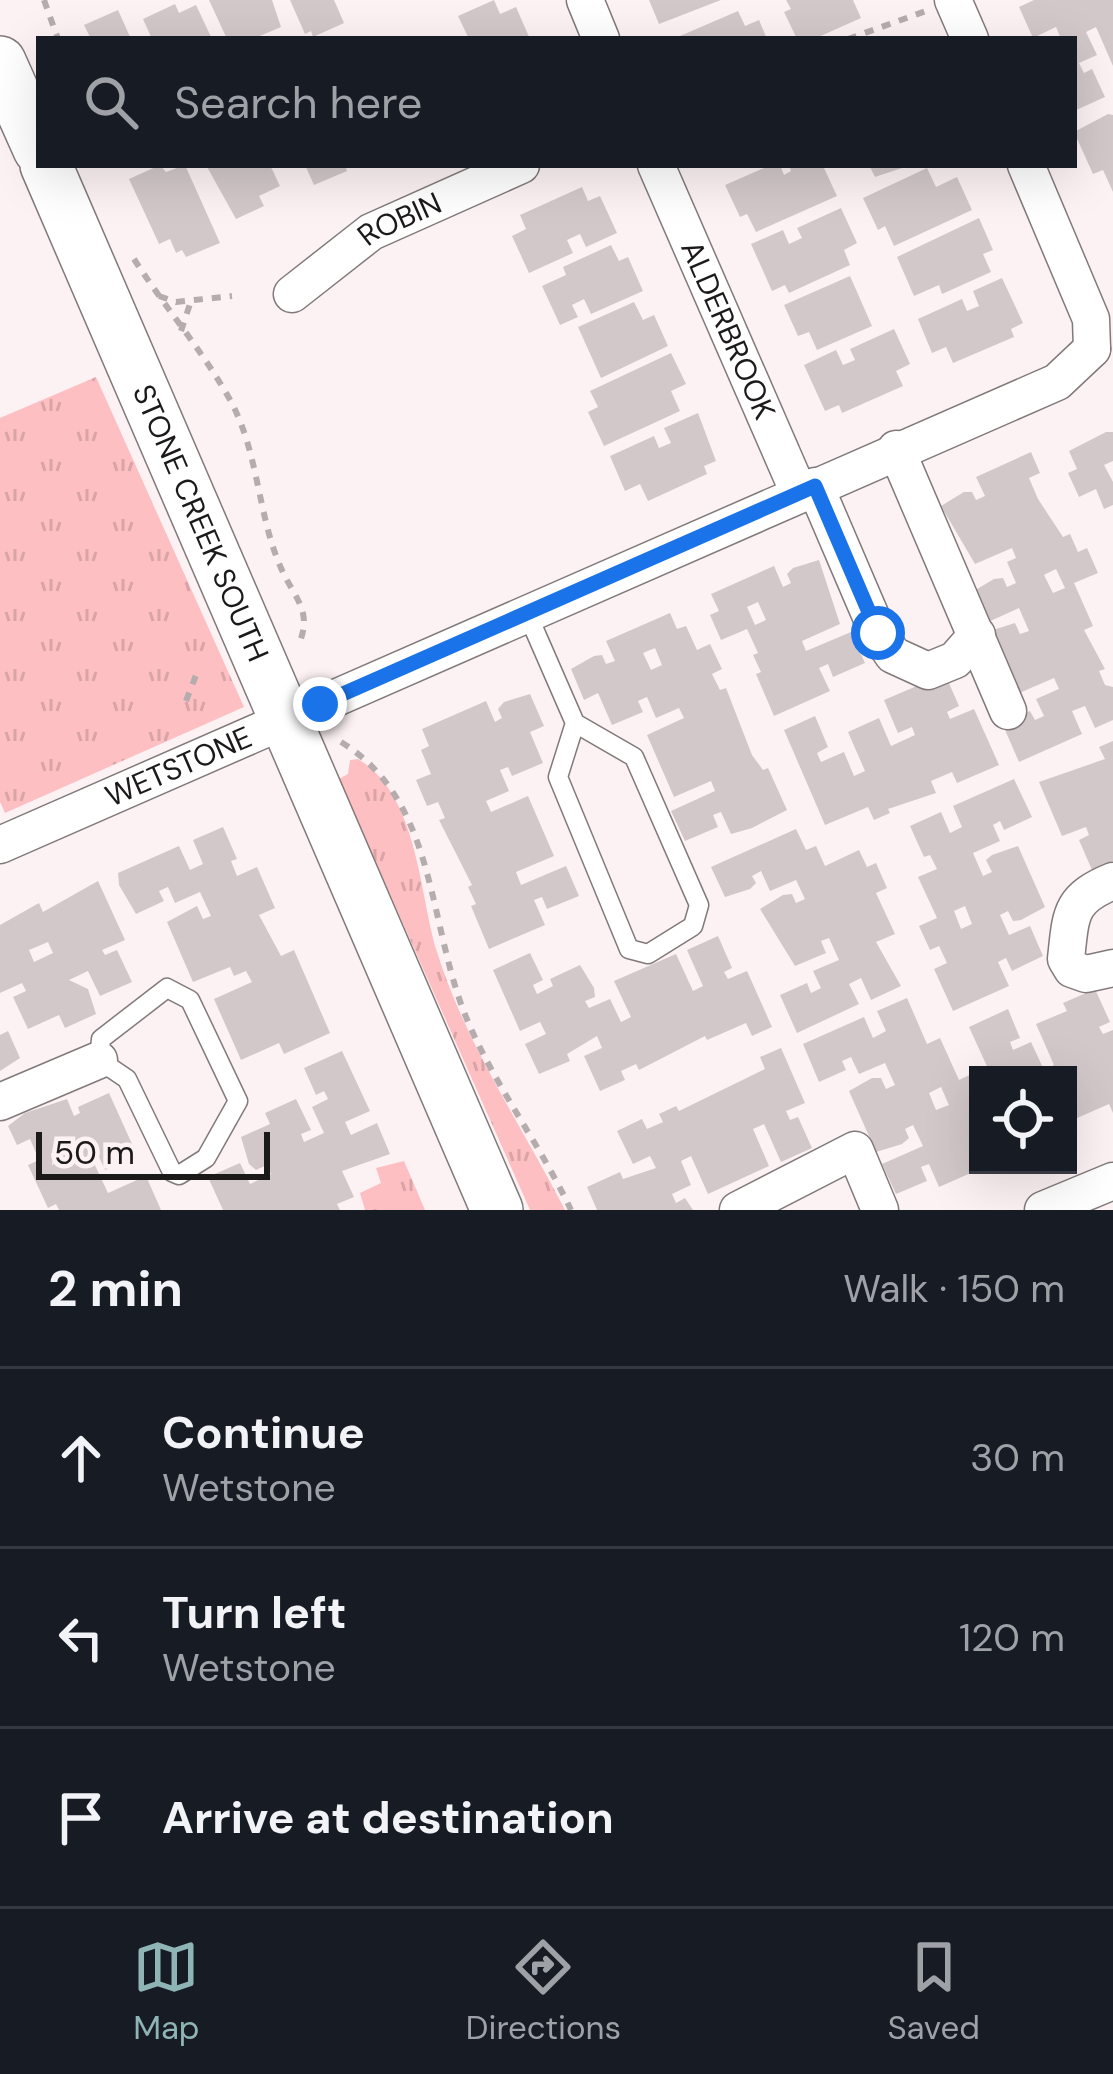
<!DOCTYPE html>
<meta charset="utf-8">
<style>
body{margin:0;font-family:"DM Sans",sans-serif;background:#20242c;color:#f1f3f6}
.controls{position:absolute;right:36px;bottom:36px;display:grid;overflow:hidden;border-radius:0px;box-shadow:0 12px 48px #0002}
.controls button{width:108px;height:108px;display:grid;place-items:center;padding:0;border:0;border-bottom:3px solid #363941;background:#171b24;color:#f1f3f6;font:60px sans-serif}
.scale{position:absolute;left:36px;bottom:30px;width:234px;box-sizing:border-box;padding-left:12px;border:6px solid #1c1919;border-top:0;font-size:33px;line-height:42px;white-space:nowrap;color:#1c1919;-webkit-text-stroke:9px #fcf2f3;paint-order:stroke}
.stop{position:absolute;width:36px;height:36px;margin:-27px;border:9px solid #1a73e8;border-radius:50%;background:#fff}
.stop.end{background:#1a73e8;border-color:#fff;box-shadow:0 3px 12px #0008}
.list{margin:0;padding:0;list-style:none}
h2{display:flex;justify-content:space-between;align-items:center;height:156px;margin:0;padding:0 48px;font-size:51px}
h2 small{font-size:39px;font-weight:400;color:#9ea1a6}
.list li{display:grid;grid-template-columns:78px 1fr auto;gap:36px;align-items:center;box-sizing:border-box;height:180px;padding:0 48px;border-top:3px solid #363941}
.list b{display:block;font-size:45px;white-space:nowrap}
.list p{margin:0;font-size:39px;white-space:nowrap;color:#9ea1a6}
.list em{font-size:39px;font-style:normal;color:#9ea1a6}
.icon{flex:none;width:66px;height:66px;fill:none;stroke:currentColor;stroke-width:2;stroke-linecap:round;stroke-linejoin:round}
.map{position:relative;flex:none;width:1113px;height:1210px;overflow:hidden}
.search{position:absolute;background:#171b24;box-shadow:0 12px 48px #0002;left:36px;right:36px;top:36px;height:132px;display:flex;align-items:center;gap:30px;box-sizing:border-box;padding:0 42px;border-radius:0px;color:#9ea1a6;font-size:45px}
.sheet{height:696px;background:#171b24}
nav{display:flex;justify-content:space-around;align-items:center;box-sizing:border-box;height:168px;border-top:3px solid #363941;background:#171b24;font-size:33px;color:#9ea1a6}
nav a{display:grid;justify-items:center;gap:6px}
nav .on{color:#8fb4b5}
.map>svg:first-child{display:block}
.grass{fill:url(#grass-tufts)}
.building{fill:#d2c8c9;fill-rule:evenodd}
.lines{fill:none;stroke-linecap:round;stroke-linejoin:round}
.lane-casing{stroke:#827a7a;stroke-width:21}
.street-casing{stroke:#827a7a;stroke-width:39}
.secondary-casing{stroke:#827a7a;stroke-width:54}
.path{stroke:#b4acad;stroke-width:6;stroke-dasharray:9 9;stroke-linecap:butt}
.lane{stroke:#fff;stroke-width:18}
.street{stroke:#fff;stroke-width:36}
.secondary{stroke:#fff;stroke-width:51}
.route{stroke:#1a73e8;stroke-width:15}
.labels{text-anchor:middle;stroke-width:9;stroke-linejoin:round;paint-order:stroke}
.street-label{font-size:30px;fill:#1c1919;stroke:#fcf2f3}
</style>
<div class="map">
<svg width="1113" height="1210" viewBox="0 0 1113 1210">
<defs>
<pattern id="grass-tufts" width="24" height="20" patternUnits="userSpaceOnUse" patternTransform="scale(3)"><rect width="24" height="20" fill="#febfc2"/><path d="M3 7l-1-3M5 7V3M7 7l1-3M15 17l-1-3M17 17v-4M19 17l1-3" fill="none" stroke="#d9a4a6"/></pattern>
</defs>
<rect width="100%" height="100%" fill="#fcf2f3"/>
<path class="grass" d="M96,377L244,707L5,813L0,802V418Z
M358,759C418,794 419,893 437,952C466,1045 521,1124 565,1210H530L339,779L348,774L350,760Z
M404,1161L425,1210H365L360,1193L381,1183L376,1168Z"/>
<path class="building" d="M209,0H272L281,27L253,39H227Z
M290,0H334L344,23L313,37L311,31L305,34Z
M494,0L500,14L516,7L530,39H469L458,16Z
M649,0H721L659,24Z
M786,0H853L861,18L814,39H797L784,12L791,9Z
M1034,0H1113V66L1096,27L1086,32L1097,55L1079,63L1084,73L1092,69L1105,97L1074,111V39H1061L1056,27L1033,38L1019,7Z
M175,4L179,13L196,5L212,39H152L143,19Z
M118,10L131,39H91L84,25Z
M738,11L745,26L759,20L767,39H673Z
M1108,114L1113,115V192L1103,170L1093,174L1074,132Z
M160,165L166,172L185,165L220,243L186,257L182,250L176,253L170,239L159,244L129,179Z
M206,165H270L280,186L259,196L264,206L236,219Z
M305,165H345L347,171L314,185Z
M771,165H780L784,175L791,171L789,165L824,168L837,196L756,232L747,214L740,217L725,185Z
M869,165H911L875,177Z
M927,168L936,187L957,177L972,210L894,246L885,226L878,230L863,198Z
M582,187L588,201L600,196L617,233L586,247L580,234L567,240L573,253L529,273L512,236L526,229L520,215Z
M841,208L857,243L844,250L850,265L789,293L785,285L772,291L751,244L783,230L789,244L802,238L797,228Z
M979,218L993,250L983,254L991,272L942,294L939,285L914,296L897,257Z
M611,245L619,261L628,257L643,291L591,314L584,299L572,305L578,317L560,325L542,286L566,275L563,267Z
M850,276L872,326L817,350L809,332L798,336L784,305Z
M1002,278L1023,323L1011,329L1014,337L953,363L946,347L932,353L918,319L962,299L967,311L979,306L973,291Z
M634,302L643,320L654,315L668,346L601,378L578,327Z
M894,329L910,364L896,371L903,386L842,413L839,405L825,411L804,365L836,350L843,365L855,360L850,349Z
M671,353L686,384L671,391L680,411L604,446L588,412L598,407L590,391Z
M698,413L716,461L704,466L707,474L648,501L640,484L625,491L610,456L654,436L659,448L671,443L664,428Z
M1106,432H1113V461L1104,465L1113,482V505L1104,509L1096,489L1079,497L1068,473L1077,469L1069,451Z
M1031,452L1040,473L1029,478L1038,499L1063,537L1070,534L1078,552L1087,548L1098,573L1074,583L1093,626L1084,630L1105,669L1099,671L1105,685L1113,687V720L1095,728L1085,706L1072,711L1082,734L1019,762L1002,723L1030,711L1035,720L1044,716L1036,699L1059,689L1054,678L1017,694L993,630L1015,623L1020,634L1029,631L1019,608L986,623L972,592L994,579L1003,578L1007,587L1016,583L1007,562L1016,558L1012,548L975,564L941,506L964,492H972L976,500L985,496L976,477ZM1056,569L1065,588L1053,593L1044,575Z
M819,560L840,624L802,641L806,651L851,632L865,663L833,677L828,664L819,668L830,691L774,716L756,674L761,672L753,655L758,653L747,629L721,640L710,615L719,611L711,594L774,566L783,587L791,583L787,574L793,568ZM758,602L766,620L755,625L747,607Z
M670,613L677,629L686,626L697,650L710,644L722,669L712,674L720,690L726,688L752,755L763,770L768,768L787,810L752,828L731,834L721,812L713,815L718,827L685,841L671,811L715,791L711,781L674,797L647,735L684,718L679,708L656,718L647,697L638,701L643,712L612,725L598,693L584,700L571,669L594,656L602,655L606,664L615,661L606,641ZM655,648L662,665L651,670L643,653Z
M945,674L959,706L947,712L950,719L974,709L999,765L957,783L952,772L931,781L936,793L888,809L890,813L874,820L868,807L825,825L784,730L815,716L828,747L817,753L821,762L844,752L854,776L865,771L848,732L879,718L891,746L915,735L912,727L898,733L884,700Z
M530,694L544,726L530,732L543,763L512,776L508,767L500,770L509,791L486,801L491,812L528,796L554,856L516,872L521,885L566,866L579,896L547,909L542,897L534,900L545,925L489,949L471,906L476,904L468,887L472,885L439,820L445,818L438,802L427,806L416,780L431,774L421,750L429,746L422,729L486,701L495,722L502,718L498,709L504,702Z
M1113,741V861L1092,870L1079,840L1089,835L1086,827L1062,836L1039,782L1105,759L1099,747Z
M1014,779L1032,817L1004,830L1000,821L993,825L1000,841L973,853L983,876L992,872L986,860L992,855L1018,846L1045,907L1021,920L1013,921L1008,911L1000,915L1009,935L1030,926L1043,956L1012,971L1006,958L998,962L1009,986L953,1011L934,969L947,963L939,946L930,950L919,926L937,918L918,877L937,869L930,855L924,857L910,826L941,812L950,833L962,827L953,806ZM965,906L972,924L961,929L954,911Z
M223,827L237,859L231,861L237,876L257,867L275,908L259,915L281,956L294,950L330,1033L284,1054L279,1043L241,1060L214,999L252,982L246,971L234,976L230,967L193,982L167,922L197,906L203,919L211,916L200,892L175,903L168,887L159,891L164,901L136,914L119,885L118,873L179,846L190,870L203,864L193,840Z
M796,829L806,850L816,846L825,866L859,850L867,867L876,863L887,888L876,893L895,934L876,942L901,986L871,1000L861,978L849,984L859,1004L797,1033L780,995L807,983L811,993L821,988L813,971L839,960L829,938L821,941L826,953L795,966L760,909L783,895L792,894L796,903L805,899L796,880L770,891L761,871L752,876L756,883L750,889L725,897L711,867Z
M98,881L125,940L102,950L105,955L117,950L132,982L100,996L88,971L69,980L88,989L96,1014L65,1028L59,1015L28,1029L13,997L26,991L22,983L0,993V925L39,903L43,912ZM48,942L53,953L34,962L29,950Z
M718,936L732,968L724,972L728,979L747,971L772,1027L752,1036L746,1023L707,1040L705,1036L639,1070L636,1064L621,1071L625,1080L600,1091L584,1056L602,1048L597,1036L567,1054L570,1061L539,1074L525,1044L546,1034L540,1022L520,1031L493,970L530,953L543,980L533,985L537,994L553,986L550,979L580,965L594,988L595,997L585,1001L589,1008L610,999L621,1022L631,1017L614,981L676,954L693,991L703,986L687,950Z
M1095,989L1110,1022L1099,1027L1103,1034L1113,1030V1113L1109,1104L1068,1122V1075H991L969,1027L1008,1009L1020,1038L1010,1042L1013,1050L1031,1042L1044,1070L1054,1065L1036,1024L1067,1011L1063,1003Z
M907,998L927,1044L940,1038L959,1080L976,1072L978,1165H989L939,1187L929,1164L921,1167L927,1181L896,1194L882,1164L923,1146L913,1125L905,1129L909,1138L902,1144L876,1152L849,1091L872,1078H881L886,1089L895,1085L885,1063L859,1074L851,1057L842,1061L846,1070L819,1082L803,1044L864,1017L873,1038L886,1031L877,1011ZM941,1087L949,1105L936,1110L929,1093Z
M8,1031L20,1058L0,1071V1035Z
M781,1048L805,1103L786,1111L790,1120L798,1117L812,1148L781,1162L764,1124L753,1129L769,1166L708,1194L691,1156L681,1161L691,1185L672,1194L676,1203L685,1198L693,1210H597L587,1187L620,1172L623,1179L656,1168L650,1156L633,1164L617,1131L642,1119L647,1129L663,1122L659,1114L676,1106L679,1111L765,1069L760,1057Z
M342,1051L370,1111L345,1122L351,1135L377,1123L390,1154L342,1171L354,1197L337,1204L340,1210H223L208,1177L240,1163L250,1184L271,1174L267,1165L256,1170L249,1164L241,1137L270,1124L265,1113L296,1099L311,1130L301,1134L304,1142L324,1133L312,1107L328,1099L324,1091L316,1095L304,1068Z
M109,1093L137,1155L105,1170L99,1157L92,1159L108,1193L146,1176L161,1210H59L56,1204L48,1208L28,1165L39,1160L30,1139L17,1145L8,1126L25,1113L67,1099L74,1116L80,1113L78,1107Z"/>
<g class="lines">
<g class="lane-casing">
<path id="lane" d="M527,613L575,723L634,757L699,905L693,926L648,954L629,949L558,777L575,723
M167,988L190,1000L238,1101L206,1158L179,1175L172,1172L127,1079L99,1060L101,1039Z"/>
</g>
<g class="street-casing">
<g id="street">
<path d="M585,0L601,39"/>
<path d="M953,0L970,39"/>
<path id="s1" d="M656,165L799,493"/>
<path d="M1026,165L1091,319L1092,349"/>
<path id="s2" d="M292,294L371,232L521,165"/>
<path d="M896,449L1008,711"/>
<path d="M815,486L878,633L893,655L928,671L955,660L977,635"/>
<path id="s3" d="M0,845L1057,382L1092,349"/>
<path d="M1113,881C1069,899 1071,914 1066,959L1072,969L1086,974L1113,968"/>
<path d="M0,1102L99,1060"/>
<path d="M738,1210L855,1150L880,1210"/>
<path d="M1043,1210L1113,1181"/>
</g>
</g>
<g class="secondary-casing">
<g id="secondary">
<path d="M0,62L39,149"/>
<path id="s4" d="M46,165L497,1210"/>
</g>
</g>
<path class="path" d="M44,0L58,39
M848,39L926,11
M134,259C164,306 202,350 229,398C259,451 257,514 281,568C294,598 313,610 299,644
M159,296L176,302L232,296
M181,331L191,301
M186,701L198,670
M341,742C437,801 427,921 466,1017C494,1085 540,1144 571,1210"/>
<use href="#lane" class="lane"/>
<use href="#street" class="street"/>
<use href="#secondary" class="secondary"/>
</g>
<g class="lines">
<path class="route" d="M320,704L815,486L878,633"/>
</g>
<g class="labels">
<g class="street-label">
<text dy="10" stroke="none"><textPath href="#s2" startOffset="132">ROBIN</textPath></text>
<text dy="10" stroke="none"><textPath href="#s1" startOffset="180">ALDERBROOK</textPath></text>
<text dy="10" stroke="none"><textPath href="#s4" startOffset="390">STONE CREEK SOUTH</textPath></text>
<text dy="10" stroke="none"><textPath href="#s3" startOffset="195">WETSTONE</textPath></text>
</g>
</g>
</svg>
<div class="controls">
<button><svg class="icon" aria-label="locate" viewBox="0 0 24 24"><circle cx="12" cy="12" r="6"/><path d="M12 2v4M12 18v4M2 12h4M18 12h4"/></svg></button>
</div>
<div class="scale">50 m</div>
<div class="stop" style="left:878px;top:633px"></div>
<div class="stop end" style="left:320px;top:704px"></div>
<div class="search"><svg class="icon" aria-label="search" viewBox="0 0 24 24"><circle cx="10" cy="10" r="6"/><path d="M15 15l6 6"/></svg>Search here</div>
</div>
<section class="sheet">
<h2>2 min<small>Walk · 150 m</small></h2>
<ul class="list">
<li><svg class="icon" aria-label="ahead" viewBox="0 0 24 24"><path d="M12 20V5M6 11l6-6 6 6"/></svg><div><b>Continue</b><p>Wetstone</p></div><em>30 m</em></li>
<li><svg class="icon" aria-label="left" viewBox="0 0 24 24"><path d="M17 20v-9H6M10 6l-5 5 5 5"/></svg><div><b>Turn left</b><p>Wetstone</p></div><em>120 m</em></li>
<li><svg class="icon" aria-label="arrive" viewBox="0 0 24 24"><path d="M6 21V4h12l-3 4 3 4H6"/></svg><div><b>Arrive at destination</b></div></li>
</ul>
</section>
<nav>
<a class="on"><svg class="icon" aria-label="map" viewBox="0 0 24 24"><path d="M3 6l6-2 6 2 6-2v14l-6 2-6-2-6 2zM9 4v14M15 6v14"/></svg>Map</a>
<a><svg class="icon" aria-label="directions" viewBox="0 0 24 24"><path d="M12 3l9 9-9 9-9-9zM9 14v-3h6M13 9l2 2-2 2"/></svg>Directions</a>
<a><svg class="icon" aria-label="saved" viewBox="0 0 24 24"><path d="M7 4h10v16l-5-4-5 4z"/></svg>Saved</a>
</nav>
